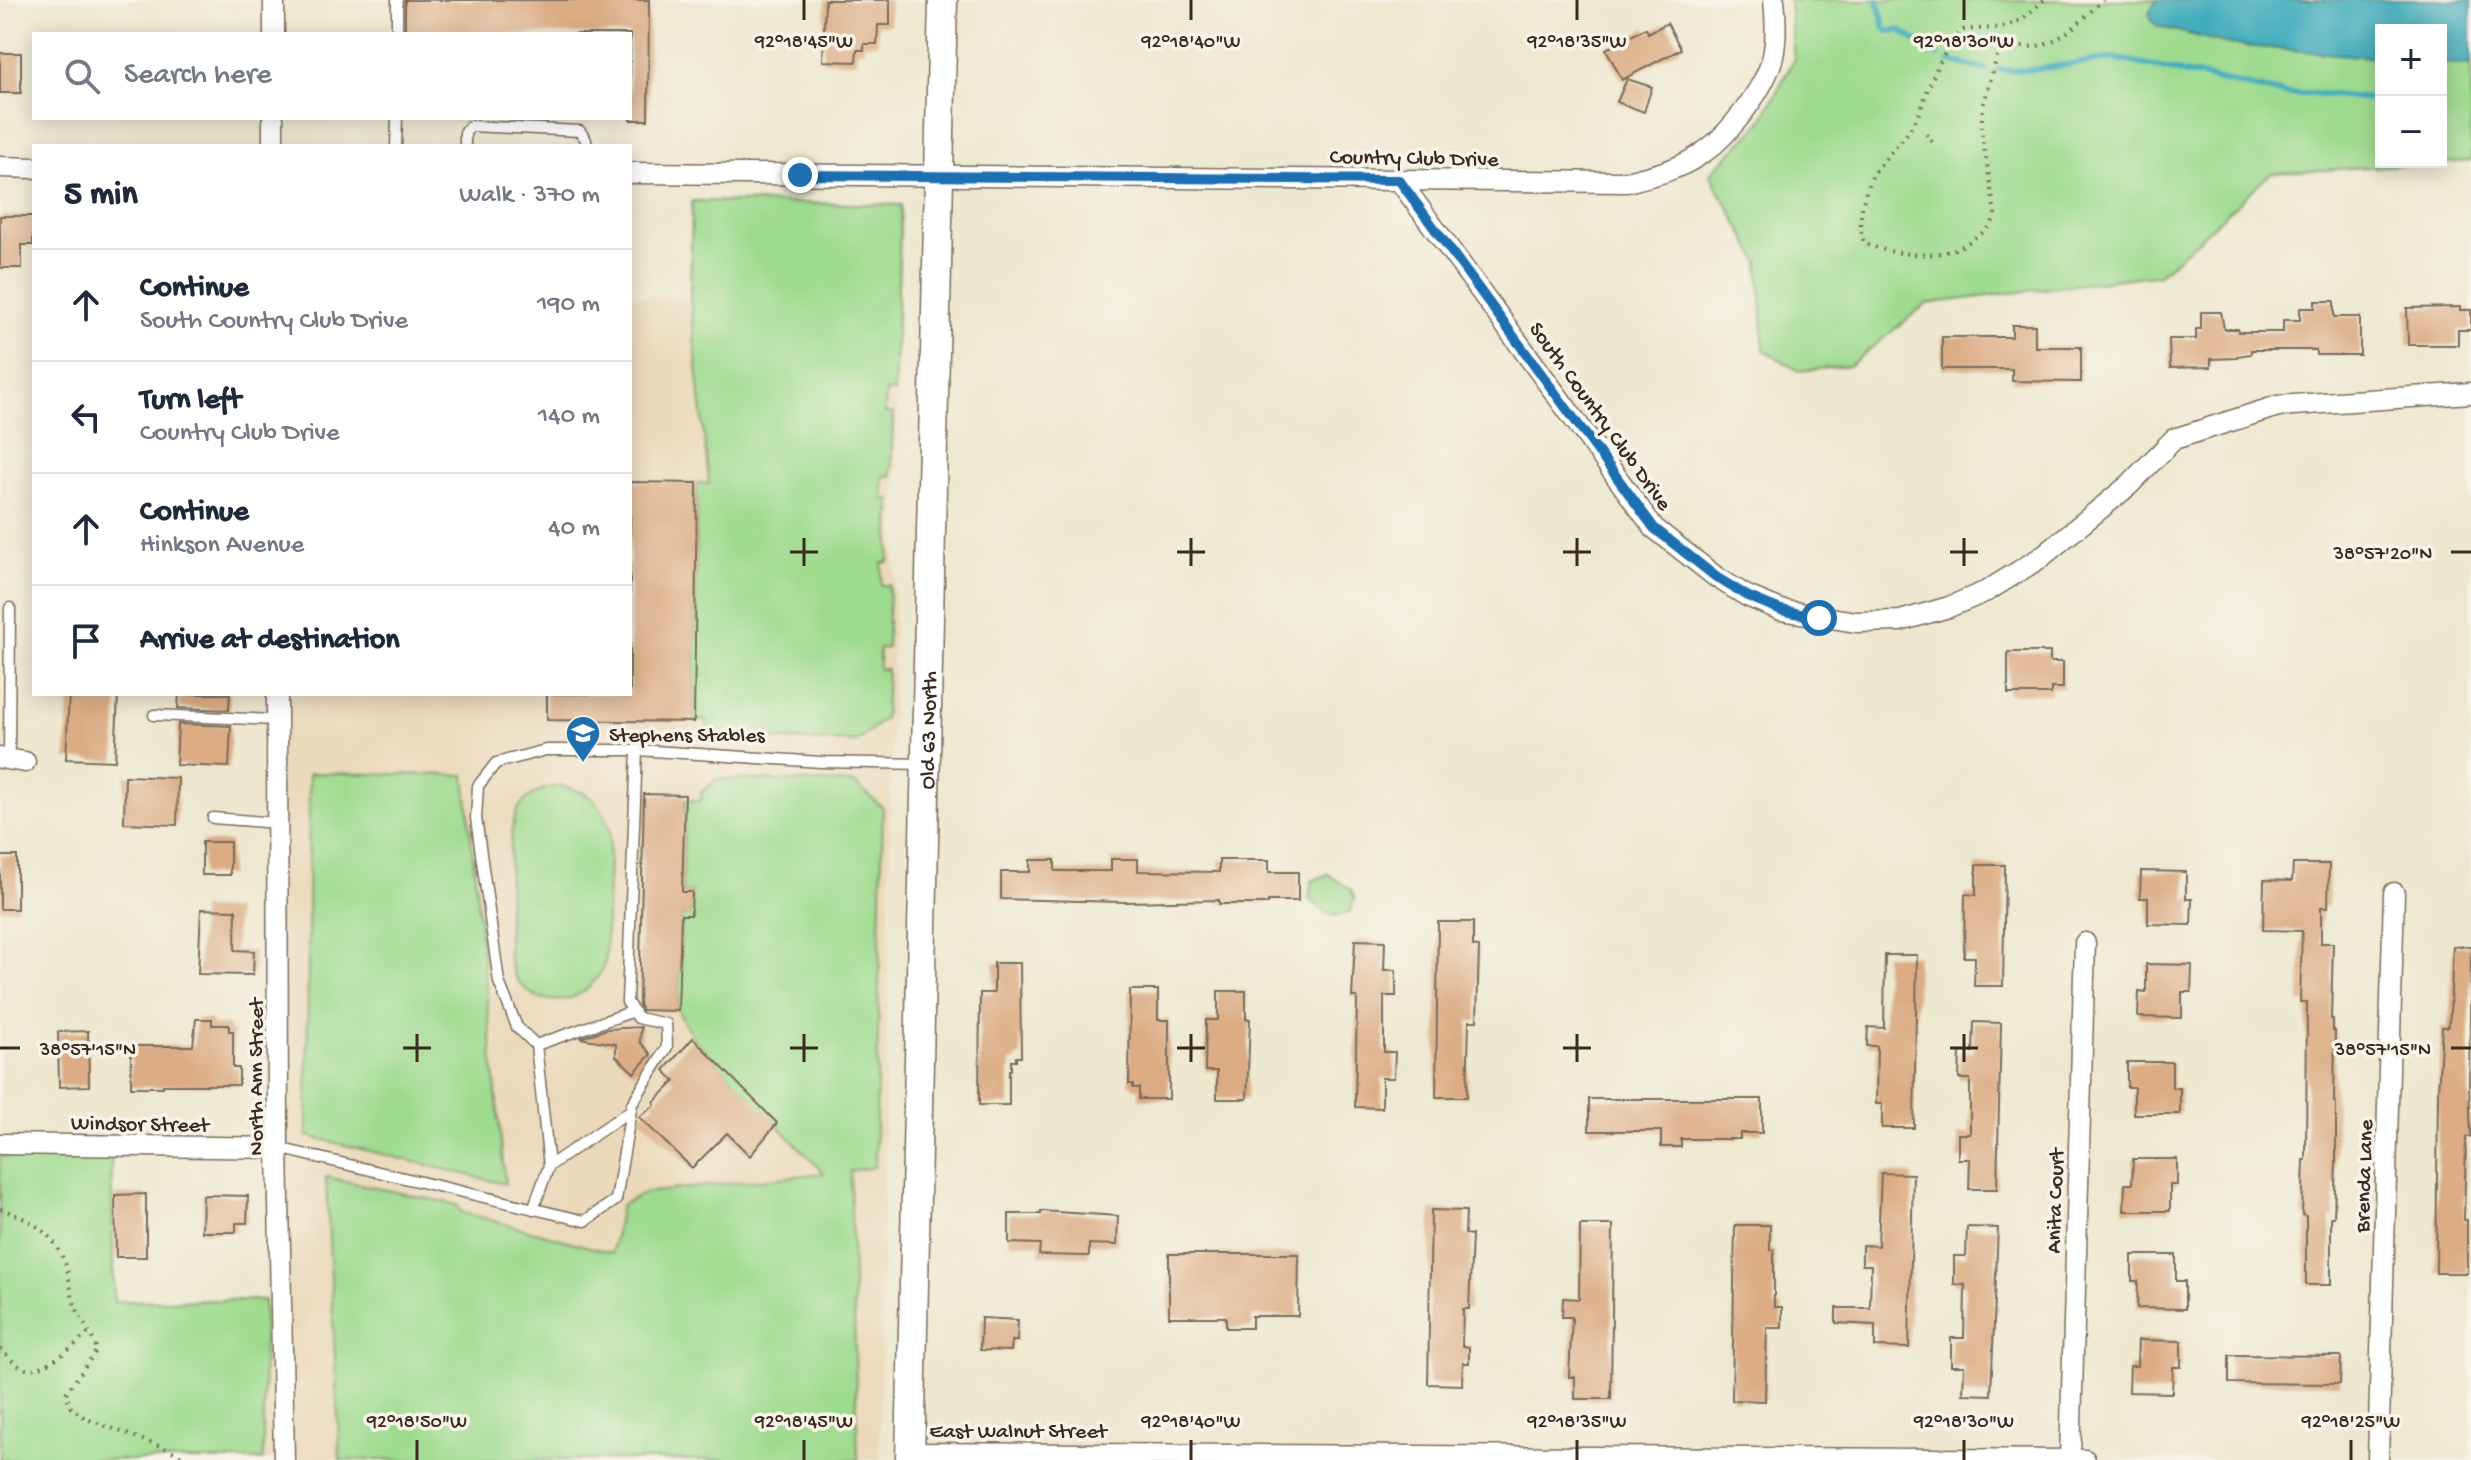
<!DOCTYPE html>
<meta charset="utf-8">
<style>
body{margin:0;font-family:"Gochi Hand",sans-serif;background:#f6f6f7;color:#1f2937}
.controls{position:absolute;right:24px;top:24px;display:grid;overflow:hidden;border-radius:0px;box-shadow:0 4px 20px #0003}
.controls button{width:72px;height:72px;display:grid;place-items:center;padding:0;border:0;border-bottom:2px solid #e0e1e3;background:#fff;color:#1f2937;font:40px sans-serif}
.stop{position:absolute;width:24px;height:24px;margin:-18px;border:6px solid #1f6fb2;border-radius:50%;background:#fff}
.stop.end{background:#1f6fb2;border-color:#fff;box-shadow:0 2px 8px #0008}
.list{margin:0;padding:0;list-style:none}
h2{display:flex;justify-content:space-between;align-items:center;height:104px;margin:0;padding:0 32px;font-size:34px}
h2 small{font-size:26px;font-weight:400;color:#747a83}
.list li{display:grid;grid-template-columns:52px 1fr auto;gap:24px;align-items:center;box-sizing:border-box;height:112px;padding:0 32px;border-top:2px solid #e0e1e3}
.list b{display:block;font-size:30px;white-space:nowrap}
.list p{margin:0;font-size:26px;white-space:nowrap;color:#747a83}
.list em{font-size:26px;font-style:normal;color:#747a83}
.icon{flex:none;width:44px;height:44px;fill:none;stroke:currentColor;stroke-width:2;stroke-linecap:round;stroke-linejoin:round}
.map{position:relative;flex:none;width:2471px;height:1460px;overflow:hidden}
.search{position:absolute;background:#fff;box-shadow:0 4px 20px #0003;left:32px;top:32px;width:600px;height:88px;display:flex;align-items:center;gap:20px;box-sizing:border-box;padding:0 28px;border-radius:0px;color:#747a83;font-size:30px}
.panel{position:absolute;background:#fff;box-shadow:0 4px 20px #0003;left:32px;top:144px;width:600px;height:552px;border-radius:0px}
.map>svg:first-child{display:block}
.built{fill:#ead9ba}
.green{fill:#9fdb8f;stroke:#6d8256;stroke-width:2;fill-rule:evenodd}
.water{fill:#3facbc;stroke:#3d6b6d;stroke-width:2}
.lines{fill:none;stroke-linecap:round;stroke-linejoin:round}
.stream{stroke:#3facbc;stroke-width:6}
.building{fill:#dcad85}
.lane-casing{stroke:#796c5c;stroke-width:13}
.street-casing{stroke:#796c5c;stroke-width:23}
.secondary-casing{stroke:#796c5c;stroke-width:31}
.path{stroke:#796c5c;stroke-width:4;stroke-dasharray:2 6;stroke-linecap:butt}
.lane{stroke:#fff;stroke-width:10}
.street{stroke:#fff;stroke-width:20}
.secondary{stroke:#fff;stroke-width:28}
.route{stroke:#1f6fb2;stroke-width:10}
.ticks{fill:none;stroke:#3b2a1e;stroke-width:3}
.labels{text-anchor:middle;stroke-width:7;stroke-linejoin:round;paint-order:stroke}
.street-label{font-size:22px;fill:#3b2a1e;stroke:#f7f3e8}
.poi-label{font-size:22px;fill:#3b2a1e;stroke:#f7f3e8;text-anchor:start}
.ticks-label{font-size:20px;text-anchor:middle;fill:#3b2a1e;stroke:#f7f3e8;stroke-width:7;stroke-linejoin:round;paint-order:stroke}
</style>
<div class="map">
<svg width="2471" height="1460" viewBox="0 0 2471 1460">
<rect width="100%" height="100%" fill="#f7f3e8"/>
<filter id="ink" filterUnits="userSpaceOnUse"><feTurbulence type="fractalNoise" baseFrequency=".0125" numOctaves="2"/><feDisplacementMap in="SourceGraphic" scale="16" xChannelSelector="R" yChannelSelector="G"/><feConvolveMatrix kernelMatrix="1 2 1 2 8 2 1 2 1" color-interpolation-filters="sRGB"/></filter>
<filter id="wash" filterUnits="userSpaceOnUse"><feTurbulence type="fractalNoise" baseFrequency=".006" numOctaves="4" result="noise"/><feDisplacementMap in="SourceGraphic" scale="32" xChannelSelector="R" yChannelSelector="G"/><feGaussianBlur stdDeviation="1.8" result="paint"/><feColorMatrix in="noise" values="0 0 0 0 0 0 0 0 0 0 0 0 0 0 0 0 0 1.4 0 .05"/><feComposite in="paint" operator="in"/></filter>
<g filter="url(#wash)">
<rect width="100%" height="100%" fill="#ede8cf"/>
<path class="built" d="M692,201L901,205L879,1460H263L275,694H630V296L690,297Z"/>
<path class="green" d="M1789,0H2471V161L2271,173L2160,274L1926,304L1849,366L1799,371L1764,350L1759,262L1710,174L1761,122L1794,59ZM2381,30H2441V162H2381Z
M692,201L901,205L894,392H886L885,413H893L891,476H883L884,499L891,500L889,562L882,563L881,585H889L887,648L879,649V669H887L885,717L857,742L718,738L707,727V721L694,720L697,483L709,484L690,297Z
M309,773L465,775L505,1184L307,1136Z
M717,779L854,783L883,808L875,1167L850,1171L858,1460H340L326,1177L457,1205L461,1212L612,1253L621,1205L644,1193L824,1173L693,1038L678,1011L681,915L691,914L692,892H682L685,800L701,801V793Z
M562,786C589,791 604,804 610,832L605,962C585,1019 510,1011 508,949C509,920 506,827 519,807C530,793 545,787 562,786Z
M1328,874L1351,890L1355,899L1350,912C1327,921 1327,911 1309,899L1312,881Z
M0,1156L111,1158L114,1301L264,1300L263,1460H0Z"/>
<path class="water" d="M2157,0H2471V65L2441,63V30H2381V58L2232,45L2158,26L2152,21L2149,12Z"/>
<g class="lines">
<path class="stream" d="M1878,0L1885,29L1888,31L1900,30L1937,55
M1949,61L1985,69
M1999,70H2030L2114,58L2286,94H2323L2381,100"/>
</g>
<g id="blocks">
<path class="building" d="M405,0H649L648,120H630V34H405Z
M825,0H890V25H878L877,44H864V50H857L856,62L823,61Z
M1667,23L1681,49L1622,80L1606,49L1646,28L1648,33Z
M0,53H21V93H0Z
M1627,79L1652,87L1644,112L1617,102Z
M0,216H33V245H22V268H0Z
M2315,301H2334V317H2360V355H2316V350H2251V354L2237,356V358L2211,359V367L2170,368L2169,339H2196V329H2201V312H2221L2224,329H2238V332H2283V320H2300V308H2315Z
M2460,307V310H2471V330H2458V345H2408L2407,308Z
M2012,325H2035V347H2081V382L2012,381V369H1942V337H2012Z
M630,482L697,483L694,722L547,720V694H630Z
M2008,652H2050V662H2063V688H2051V694H2008Z
M69,694H118L115,761L66,759Z
M179,694H230L229,710L178,708Z
M178,724L231,726L229,767L176,765Z
M125,776L178,778L177,825L124,823Z
M644,794L685,795L682,892H692L691,915H681L678,1011L642,1010L639,1005Z
M202,842H230V875H202Z
M0,856H17V909H0Z
M1111,859H1138V871L1219,872V860H1269V872H1298V901H1268V904H1219V900L1125,902L1001,899V872H1030V860H1055V871H1111Z
M2293,864H2329L2328,907H2321V943H2333L2331,1019H2333V1031H2335L2334,1102H2336V1162L2334,1217H2331V1285H2306V1216L2302,1215L2304,1160H2306L2307,1002H2300L2302,931L2263,930L2264,880L2292,881Z
M1976,865H2005L2003,986H1974L1975,957H1964L1965,894L1976,895Z
M2141,871L2186,872V899H2192L2191,925L2148,924V898H2140Z
M201,909L236,910L235,950L254,951L253,975L198,974Z
M1438,922H1473V946L1479,947L1477,1021H1469L1467,1097H1436Z
M1355,940L1385,941L1384,970H1396V996H1384V1052H1395L1394,1078H1382V1108L1355,1107L1357,997H1352Z
M2453,946H2471L2469,1084L2471,1137H2466L2464,1220H2467V1273H2436L2438,1092L2442,1027H2448L2450,1015Z
M1885,955H1917L1914,1128H1882V1104H1876L1877,1046H1867L1868,1027L1884,1028Z
M994,963H1020L1021,1057H1016V1061H1011V1070H1009V1105H979L980,993H994Z
M2146,964L2192,965L2191,992H2182V1018L2138,1017L2139,991L2146,992Z
M1130,990H1158V1020H1169V1099H1139V1088H1133V1084H1129Z
M1218,991H1246V1019H1250L1247,1099H1217V1071H1205L1206,1020H1218Z
M196,1019H212V1025H229V1031H233V1068H239V1085H163V1087H131V1046H193Z
M1974,1022L2001,1023L1997,1189H1969L1970,1159H1958V1134H1970V1079H1959L1960,1052H1973Z
M641,1027L640,1042L651,1054L634,1073L616,1056V1044L580,1038L607,1029Z
M88,1031L89,1086L59,1087L58,1032Z
M693,1038L777,1123L750,1156L727,1133L692,1168L639,1117L655,1105L654,1102L675,1081L664,1070Z
M2127,1062H2172V1088H2180V1114H2134V1087H2127Z
M1589,1099H1762V1133H1740V1139H1681V1147H1661V1131H1589Z
M2133,1159H2177V1185H2170V1211H2124L2125,1184H2132Z
M1881,1173L1913,1174L1909,1348L1875,1347V1325L1836,1323V1308H1870L1871,1265H1862V1245L1878,1246Z
M146,1194V1257H116L115,1195Z
M203,1195L248,1196L247,1223H236V1232H202Z
M1431,1210L1466,1211L1465,1234L1472,1235L1469,1309H1463L1462,1346L1469,1347V1363H1463L1462,1385L1428,1384Z
M1041,1211L1118,1216L1117,1245L1089,1244V1256L1039,1255L1040,1244L1009,1243V1214H1041Z
M1580,1225H1613L1611,1399H1575V1377H1569L1572,1317H1562L1563,1298L1579,1299Z
M1735,1225H1770V1250H1774V1307H1782V1328H1767L1765,1401L1732,1400Z
M1967,1227L1998,1228L1991,1395L1963,1394L1964,1366H1951V1338H1964L1965,1285L1954,1284V1256H1966Z
M1169,1254H1299L1298,1316H1252V1328H1226V1317H1169Z
M2132,1255H2176V1281H2185V1309L2137,1308L2138,1281H2132Z
M981,1318L1018,1320L1017,1341H1012L1011,1351L980,1350Z
M2138,1340L2181,1341V1367H2173L2172,1393L2129,1392L2130,1366H2137Z
M2229,1355L2341,1356L2340,1384L2229,1383Z"/>
</g>
</g>
<g filter="url(#ink)">
<use href="#blocks" fill-opacity="0" stroke="#796c5c" stroke-width="2"/>
<g class="lines">
<g class="lane-casing">
<path id="lane" d="M397,34V0
M396,146L397,118
M465,146V133L470,126L580,131L586,140V146
M154,715L277,720
M9,759L10,608
M213,818L277,823
M536,1045L517,1027L499,982L476,818L478,786L496,763L546,750H637
M278,1148L585,1221L616,1200L632,1104L667,1047L666,1024L638,1018L627,1002L637,750L821,762L923,764
M549,1166L536,1045L634,1011
M533,1209L549,1166L631,1110"/>
</g>
<g class="street-casing">
<path id="street" d="M274,34V0
M273,146V118
M0,167L34,168
M630,173L1626,182C1651,176 1679,170 1701,154C1728,137 1766,87 1773,56C1777,37 1776,19 1774,0
M1399,180L1654,528L1716,577L1747,596L1781,610L1856,622L1900,621L1949,607L1987,591L2040,558L2128,486L2174,439L2278,406L2471,393
M277,694L278,1148L284,1460
M0,758L25,762
M0,1144L278,1148
M911,1453L2085,1460
M2070,1460L2085,943
M2378,1460L2394,893"/>
</g>
<g class="secondary-casing">
<g id="secondary">
<path id="s1" d="M910,1460L943,0"/>
</g>
</g>
<path class="path" d="M2044,0C2009,33 2007,26 1963,30C1947,45 1936,68 1928,89C1924,98 1922,109 1917,118C1906,139 1888,153 1875,172C1864,188 1855,228 1865,244C1892,254 1933,260 1960,247C1966,245 1971,240 1976,237C1987,230 1993,226 1995,213L1981,128L1983,107L1999,49C2012,46 2024,48 2036,46C2064,42 2083,18 2103,0
M1926,134L1932,142
M0,1209C30,1219 53,1232 65,1263C70,1276 70,1292 75,1305C81,1320 93,1336 97,1350L66,1393L71,1408L87,1419L175,1452L188,1460
M0,1349C7,1355 17,1367 26,1369C44,1372 76,1345 88,1333"/>
<use href="#lane" class="lane"/>
<use href="#street" class="street"/>
<use href="#secondary" class="secondary"/>
</g>
</g>
<g class="lines" filter="url(#ink)">
<path class="route" d="M800,175L1399,180L1654,528L1716,577L1747,596L1781,610L1819,618"/>
</g>
<path class="ticks" d="M804,0V20M1191,0V20M1577,0V20M1964,0V20M804,538V566M1191,538V566M1577,538V566M1964,538V566M790,552H818M1177,552H1205M1563,552H1591M1950,552H1978M2451,552H2471M417,1034V1062M804,1034V1062M1191,1034V1062M1577,1034V1062M1964,1034V1062M0,1048H20M403,1048H431M790,1048H818M1177,1048H1205M1563,1048H1591M1950,1048H1978M2451,1048H2471M417,1440V1460M804,1440V1460M1191,1440V1460M1577,1440V1460M1964,1440V1460M2351,1440V1460"/>
<defs>
<g id="school-pin" transform="scale(1.8)"><path d="M0 17L-7.5 6A9.5 9.5 0 1 1 7.5 6Z" fill="#1f6fb2" stroke="#f7f3e8"/><path d="M0-5L7-2L0 1L-7-2ZM-4 1L0 2.5L4 1V4Q0 6-4 4Z" fill="#fff"/></g>
</defs>
<g fill-rule="evenodd">
<use href="#school-pin" x="583" y="733"/>
</g>
<g class="labels">
<g class="street-label">
<text transform="translate(1414 156) rotate(1)" y="8">Country Club Drive</text>
<text transform="translate(1602 415) rotate(54)" y="8">South Country Club Drive</text>
<text dy="8" stroke="none"><textPath href="#s1" startOffset="730">Old 63 North</textPath></text>
<text transform="translate(254 1077) rotate(-90)" y="8">North Ann Street</text>
<text transform="translate(140 1122) rotate(1)" y="8">Windsor Street</text>
<text transform="translate(2362 1176) rotate(-88)" y="8">Brenda Lane</text>
<text transform="translate(2053 1201) rotate(-88)" y="8">Anita Court</text>
<text x="1018" y="1437">East Walnut Street</text>
</g>
<g class="poi-label">
<text x="609" y="741">Stephens Stables</text>
</g>
</g>
<g class="ticks-label">
<text x="804" y="47">92°18'45"W</text>
<text x="1191" y="47">92°18'40"W</text>
<text x="1577" y="47">92°18'35"W</text>
<text x="1964" y="47">92°18'30"W</text>
<text x="2383" y="559">38°57'20"N</text>
<text x="88" y="1055">38°57'15"N</text>
<text x="2383" y="1055">38°57'15"N</text>
<text x="417" y="1427">92°18'50"W</text>
<text x="804" y="1427">92°18'45"W</text>
<text x="1191" y="1427">92°18'40"W</text>
<text x="1577" y="1427">92°18'35"W</text>
<text x="1964" y="1427">92°18'30"W</text>
<text x="2351" y="1427">92°18'25"W</text>
</g>
</svg>
<div class="controls">
<button>+</button>
<button>−</button>
</div>
<div class="stop" style="left:1819px;top:618px"></div>
<div class="stop end" style="left:800px;top:175px"></div>
<div class="search"><svg class="icon" aria-label="search" viewBox="0 0 24 24"><circle cx="10" cy="10" r="6"/><path d="M15 15l6 6"/></svg>Search here</div>
<section class="panel">
<h2>5 min<small>Walk · 370 m</small></h2>
<ul class="list">
<li><svg class="icon" aria-label="ahead" viewBox="0 0 24 24"><path d="M12 20V5M6 11l6-6 6 6"/></svg><div><b>Continue</b><p>South Country Club Drive</p></div><em>190 m</em></li>
<li><svg class="icon" aria-label="left" viewBox="0 0 24 24"><path d="M17 20v-9H6M10 6l-5 5 5 5"/></svg><div><b>Turn left</b><p>Country Club Drive</p></div><em>140 m</em></li>
<li><svg class="icon" aria-label="ahead" viewBox="0 0 24 24"><path d="M12 20V5M6 11l6-6 6 6"/></svg><div><b>Continue</b><p>Hinkson Avenue</p></div><em>40 m</em></li>
<li><svg class="icon" aria-label="arrive" viewBox="0 0 24 24"><path d="M6 21V4h12l-3 4 3 4H6"/></svg><div><b>Arrive at destination</b></div></li>
</ul>
</section>
</div>
